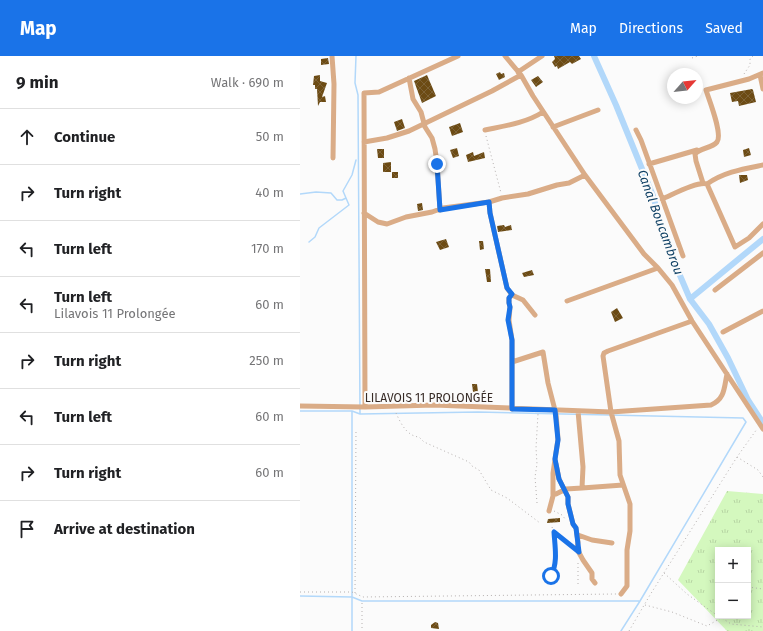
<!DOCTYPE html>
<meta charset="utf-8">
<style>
body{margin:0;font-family:"Fira Sans",sans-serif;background:#f6f6f6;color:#202124}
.controls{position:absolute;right:12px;bottom:12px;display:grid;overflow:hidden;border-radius:0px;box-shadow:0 2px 10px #0003}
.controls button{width:36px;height:36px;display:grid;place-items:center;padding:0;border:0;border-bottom:1px solid #e0e0e0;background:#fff;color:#202124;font:20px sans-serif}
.compass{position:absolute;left:367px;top:12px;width:36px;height:36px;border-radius:50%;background:#fff;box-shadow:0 2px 10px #0003;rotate:63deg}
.stop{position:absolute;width:12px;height:12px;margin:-9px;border:3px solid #1a73e8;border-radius:50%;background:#fff}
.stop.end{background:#1a73e8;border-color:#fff;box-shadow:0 1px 4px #0008}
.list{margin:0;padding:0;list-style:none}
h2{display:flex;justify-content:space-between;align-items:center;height:52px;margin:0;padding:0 16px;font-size:17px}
h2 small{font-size:13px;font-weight:400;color:#757577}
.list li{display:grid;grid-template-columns:26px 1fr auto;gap:12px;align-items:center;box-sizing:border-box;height:56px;padding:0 16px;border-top:1px solid #e0e0e0}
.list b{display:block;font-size:15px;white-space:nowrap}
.list p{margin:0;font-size:13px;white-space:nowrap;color:#757577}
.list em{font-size:13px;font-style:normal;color:#757577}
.icon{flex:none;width:22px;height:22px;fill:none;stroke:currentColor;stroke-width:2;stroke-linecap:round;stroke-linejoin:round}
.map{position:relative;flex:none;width:463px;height:575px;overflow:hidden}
header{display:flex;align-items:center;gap:24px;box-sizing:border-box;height:56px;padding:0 20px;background:#1a73e8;color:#fff}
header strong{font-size:19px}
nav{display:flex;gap:22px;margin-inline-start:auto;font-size:14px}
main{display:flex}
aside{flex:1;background:#fff}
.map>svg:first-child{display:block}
.grass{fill:url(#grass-tufts);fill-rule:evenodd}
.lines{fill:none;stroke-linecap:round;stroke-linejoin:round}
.stream{stroke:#b2d8fa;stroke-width:1.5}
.canal{stroke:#b2d8fa;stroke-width:6}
.building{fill:url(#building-cross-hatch)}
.path{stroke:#b5b0af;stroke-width:1;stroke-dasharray:1 3;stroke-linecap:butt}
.minor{stroke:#daac87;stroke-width:5}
.route{stroke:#1a73e8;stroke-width:5}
.labels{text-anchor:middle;stroke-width:4;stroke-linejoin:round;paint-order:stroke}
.street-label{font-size:12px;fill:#372b26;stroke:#fbfbfb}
.water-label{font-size:13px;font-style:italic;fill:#0f4064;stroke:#fbfbfb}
</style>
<header>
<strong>Map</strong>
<nav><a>Map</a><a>Directions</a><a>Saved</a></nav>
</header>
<main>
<aside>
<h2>9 min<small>Walk · 690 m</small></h2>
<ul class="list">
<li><svg class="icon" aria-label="ahead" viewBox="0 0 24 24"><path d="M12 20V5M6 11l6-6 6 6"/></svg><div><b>Continue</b></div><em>50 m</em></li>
<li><svg class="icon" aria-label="right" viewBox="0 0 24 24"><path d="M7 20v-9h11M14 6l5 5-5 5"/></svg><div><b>Turn right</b></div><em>40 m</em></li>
<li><svg class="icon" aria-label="left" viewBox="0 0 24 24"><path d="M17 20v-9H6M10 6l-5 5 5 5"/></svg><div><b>Turn left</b></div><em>170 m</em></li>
<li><svg class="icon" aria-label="left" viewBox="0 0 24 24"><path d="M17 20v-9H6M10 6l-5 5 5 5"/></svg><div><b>Turn left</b><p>Lilavois 11 Prolongée</p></div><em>60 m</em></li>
<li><svg class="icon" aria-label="right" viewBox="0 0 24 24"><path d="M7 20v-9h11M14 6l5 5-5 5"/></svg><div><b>Turn right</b></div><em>250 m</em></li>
<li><svg class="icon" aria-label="left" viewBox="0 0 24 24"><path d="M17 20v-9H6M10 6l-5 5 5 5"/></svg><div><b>Turn left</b></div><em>60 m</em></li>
<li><svg class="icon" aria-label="right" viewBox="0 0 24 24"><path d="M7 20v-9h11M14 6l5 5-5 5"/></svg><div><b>Turn right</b></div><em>60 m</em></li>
<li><svg class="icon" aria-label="arrive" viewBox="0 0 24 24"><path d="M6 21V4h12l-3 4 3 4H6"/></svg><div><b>Arrive at destination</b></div></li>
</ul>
</aside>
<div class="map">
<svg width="463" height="575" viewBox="0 0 463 575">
<defs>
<pattern id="grass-tufts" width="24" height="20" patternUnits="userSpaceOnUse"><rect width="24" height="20" fill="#d4f8be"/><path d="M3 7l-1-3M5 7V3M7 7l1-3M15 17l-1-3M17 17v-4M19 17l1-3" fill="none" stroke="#b7d5a3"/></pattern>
<pattern id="building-cross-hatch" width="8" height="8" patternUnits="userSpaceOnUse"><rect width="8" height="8" fill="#6c4b14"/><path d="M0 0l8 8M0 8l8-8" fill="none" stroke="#7d6236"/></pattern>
</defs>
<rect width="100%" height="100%" fill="#fbfbfb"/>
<path class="grass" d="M427,435L463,438V575H427L378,524ZM418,494H448V560H418Z"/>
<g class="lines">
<path class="stream" d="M56,0L55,27L58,39L60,358
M0,138L16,136L31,137L37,144H42L46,142
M9,186L15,181L19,172L49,149L43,135L52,119L56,104
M0,355H52L60,358L178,356L443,362L446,366L340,545L321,575
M0,540L52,541L62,545H339
M52,575V355"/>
<path class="canal" d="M294,0L316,49L353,140L367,189L390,243L409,268L428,302L448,344L463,367
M390,243L463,183"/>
</g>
<path class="building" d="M254,0H279L281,3L272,8L270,6L258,13L257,10L255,11L252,6L255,3Z
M28,2L29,8L21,9V3Z
M200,16L201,18L204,17L205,21L199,24L196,18Z
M20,19V25L27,27L22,41L25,40L26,46H20L18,50L17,33H15V29H13L14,20Z
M127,19L136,40L122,47L114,25Z
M238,20L243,26L236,31L231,24Z
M452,33L453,34L456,46L439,50L438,45L432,46L430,37Z
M102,63L105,72L97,75L94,66Z
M160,67L163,76L152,80L149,71Z
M157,92L159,100L153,102L150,94Z
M449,92L451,99L444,101L443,94Z
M77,93H84V102H78Z
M173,96L174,100L184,96L185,102L168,106L166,99Z
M91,106V116H83V107Z
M92,116H98V122H92Z
M439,119H447L448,124L440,127Z
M122,147L123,154L118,155L117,148Z
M204,169L205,171L211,169L212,174L198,176L197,170Z
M146,183L149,191L140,194L136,186Z
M179,185H183L184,193L180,194Z
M185,213H190L191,226H187Z
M232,214L234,219L224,221L222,217Z
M317,252L323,262L315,266L311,256Z
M172,328H177L178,336H173Z
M260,462V466L247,467L248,463Z
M135,566L138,567L139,573L131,572V569Z"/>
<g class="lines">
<path class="path" d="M392,2L398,0
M444,18L450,9V3L453,0
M186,80L201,137
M96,357C101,368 107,380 119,381L124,386L169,406L172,410L179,414L191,434L207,442L240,467
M437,401L458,414L463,421
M237,447L235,421L237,408L236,392L238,358
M254,455L262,459L266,464
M252,471L254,477L271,490
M278,507V531
M364,517L387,538L418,560
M251,520C257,506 255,492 254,477
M448,531L463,533
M0,536H52L63,541L316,538
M55,537L56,373
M62,547V575
M345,549L372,556L407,570L421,562L422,560
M419,560L431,568L463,571
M329,575L350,539L437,401L457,373"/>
<path class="minor" d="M32,0L34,28L33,102
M205,0L221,19L233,40L285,119L344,198L358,212L372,229L392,265L463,373
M218,16L242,0
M460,19L463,33
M109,22L113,43L121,56L125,71L132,82L135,93L137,107L140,154
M253,71L298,54
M185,74C204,70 226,67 243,56
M336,74L341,84L383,200
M64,86L87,82L109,75L192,35L221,19
M349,108L397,94
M403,127L396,105L395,98C401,91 411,93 417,86C423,78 409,44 406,34L449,23L463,17
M407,128C424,116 443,113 463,109
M362,143C372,139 397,125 407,128L435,191L449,182L463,168
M189,146L190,157L207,232L212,239L223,244L235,259
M64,157L78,166L87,168L106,161L132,156L143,152L189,146L202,142L228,138L257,129L269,127L285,119
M415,234L463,197
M267,245L358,212
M423,276L463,255
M212,306L243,296L248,327L256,358L258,383L253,417V440L249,455
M0,350L65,351L134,349L311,356L411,349C425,343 424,332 427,318
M65,351L64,37L79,36L158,0
M212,353V284L209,264L210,251L209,247V242L212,239
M256,408L259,423L268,441V448L273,468L276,472L278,486L277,493L283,504L292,517V523L295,527
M282,432L323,429
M253,437L256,438L266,433L282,432L283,411L278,355
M278,479L292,484L312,487
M321,538L327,530V494L330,475V448L320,419L319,385L311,356L303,300L304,297L308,295L392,265"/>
</g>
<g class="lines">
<path class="route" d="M137,108L140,154L189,146L190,157L207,232L212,238L209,242V247L210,251L208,264L212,284V353L255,354L258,384L255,403L259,423L268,441V448L273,468L276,472L279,496L254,476C255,492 258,506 251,520"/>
</g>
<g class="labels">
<g class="street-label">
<text x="129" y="346">LILAVOIS 11 PROLONGÉE</text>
</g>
<g class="water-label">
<text transform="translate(361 166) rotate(70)" y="5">Canal Boucambrou</text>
</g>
</g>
</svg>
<div class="controls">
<button>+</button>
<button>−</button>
</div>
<svg class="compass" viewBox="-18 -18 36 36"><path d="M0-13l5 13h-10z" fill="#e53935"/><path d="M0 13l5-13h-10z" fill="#757577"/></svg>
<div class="stop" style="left:251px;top:520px"></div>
<div class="stop end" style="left:137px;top:108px"></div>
</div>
</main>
